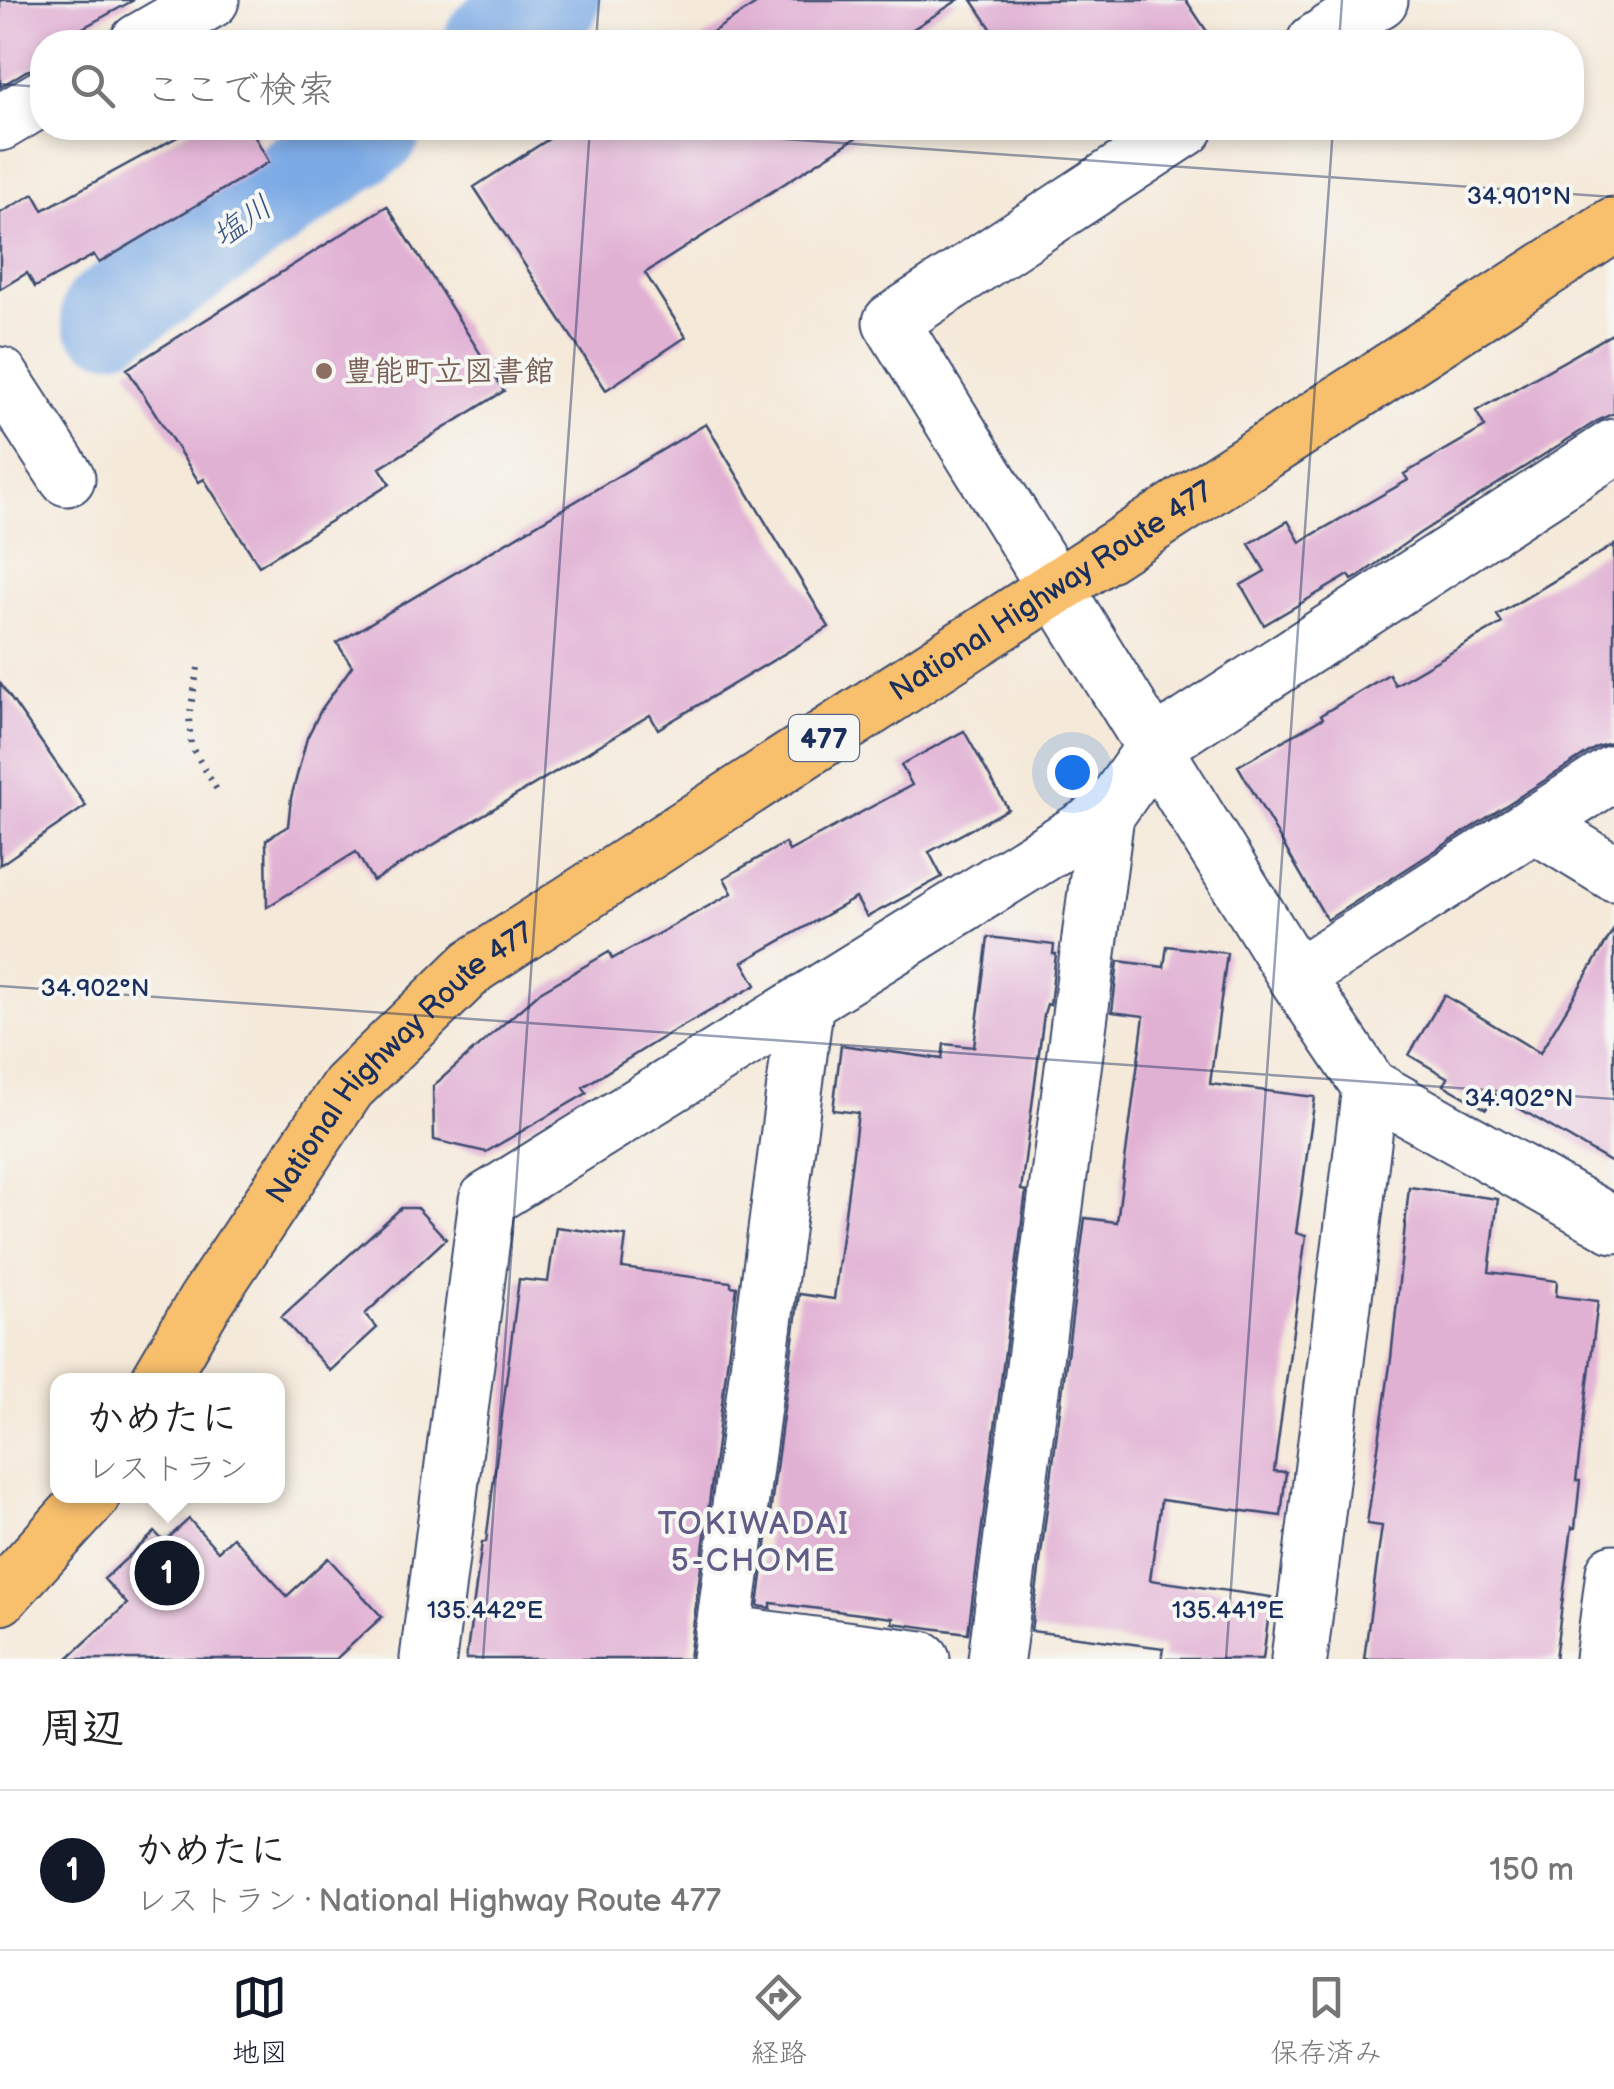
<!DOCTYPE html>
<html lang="ja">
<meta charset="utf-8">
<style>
body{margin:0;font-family:"Balsamiq Sans","Klee One",sans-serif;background:#f6f6f6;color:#222}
.you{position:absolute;left:1072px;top:772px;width:35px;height:35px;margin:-25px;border:8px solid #fff;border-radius:50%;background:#1a73e8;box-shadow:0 0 0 15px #1a73e833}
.badge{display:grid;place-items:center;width:65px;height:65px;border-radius:50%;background:#111827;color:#fff;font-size:32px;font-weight:700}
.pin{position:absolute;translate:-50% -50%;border:5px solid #fff;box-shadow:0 2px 10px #0006}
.popup{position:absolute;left:50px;top:1373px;width:235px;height:130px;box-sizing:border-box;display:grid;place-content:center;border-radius:20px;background:#fff;filter:drop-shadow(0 2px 8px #0005);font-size:32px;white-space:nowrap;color:#767676}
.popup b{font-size:38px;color:#222}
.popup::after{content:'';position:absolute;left:50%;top:100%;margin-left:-20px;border:20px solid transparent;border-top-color:#fff}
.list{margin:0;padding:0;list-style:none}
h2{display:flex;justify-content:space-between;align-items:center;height:130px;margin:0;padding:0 40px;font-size:42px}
h2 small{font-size:32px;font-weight:400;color:#767676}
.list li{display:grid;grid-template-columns:65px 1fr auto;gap:30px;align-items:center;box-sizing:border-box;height:160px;padding:0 40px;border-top:2px solid #e0e0e0}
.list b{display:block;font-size:38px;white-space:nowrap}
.list p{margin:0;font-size:32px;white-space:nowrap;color:#767676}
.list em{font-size:32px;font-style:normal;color:#767676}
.icon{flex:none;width:55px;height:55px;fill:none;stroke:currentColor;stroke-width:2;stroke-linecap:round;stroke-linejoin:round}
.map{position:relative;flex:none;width:1614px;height:1659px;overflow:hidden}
.search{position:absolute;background:#fff;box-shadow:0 5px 15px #0003;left:30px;right:30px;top:30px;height:110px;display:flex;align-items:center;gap:25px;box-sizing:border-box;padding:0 35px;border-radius:40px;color:#767676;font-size:38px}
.sheet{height:290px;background:#fff}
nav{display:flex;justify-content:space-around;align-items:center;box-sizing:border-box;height:140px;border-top:2px solid #e0e0e0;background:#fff;font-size:28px;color:#767676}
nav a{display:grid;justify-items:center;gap:5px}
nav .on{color:#111827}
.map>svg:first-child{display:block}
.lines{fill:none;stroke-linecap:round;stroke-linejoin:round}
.river{stroke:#7baae5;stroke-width:98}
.building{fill:#e1b1d4}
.minor-casing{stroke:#3c4b70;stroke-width:59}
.trunk-casing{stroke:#3c4b70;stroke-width:59}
.path{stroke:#3c4b70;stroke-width:6;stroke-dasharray:2.5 8;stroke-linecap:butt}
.minor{stroke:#fff;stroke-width:55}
.trunk{stroke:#f8bf6c;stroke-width:55}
.ticks{fill:none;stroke:#1b2f5e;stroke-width:2.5;stroke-opacity:0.45}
.education-dot{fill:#8d6e63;stroke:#f6f6f2;stroke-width:4}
.labels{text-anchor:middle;stroke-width:8;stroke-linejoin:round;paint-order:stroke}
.shield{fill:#f6f6f2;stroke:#5d6b8a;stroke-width:2.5}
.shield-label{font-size:28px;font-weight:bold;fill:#1b2f5e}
.education-label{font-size:30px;font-weight:bold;fill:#785e54;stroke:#f6f6f2;text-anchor:start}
.street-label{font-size:30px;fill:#1b2f5e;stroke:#f6f6f2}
.water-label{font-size:32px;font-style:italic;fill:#385486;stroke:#f6f6f2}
.neighbourhood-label{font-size:32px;letter-spacing:2.5px;fill:#605c87;stroke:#f6f6f2}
.ticks-label{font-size:25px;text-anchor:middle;fill:#1b2f5e;stroke:#f6f6f2;stroke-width:8;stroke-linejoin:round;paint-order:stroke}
</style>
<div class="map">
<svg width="1614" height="1659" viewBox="0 0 1614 1659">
<rect width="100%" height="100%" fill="#f6f6f2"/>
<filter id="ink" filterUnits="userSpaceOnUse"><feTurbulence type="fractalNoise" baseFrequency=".01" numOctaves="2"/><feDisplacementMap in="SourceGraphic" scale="20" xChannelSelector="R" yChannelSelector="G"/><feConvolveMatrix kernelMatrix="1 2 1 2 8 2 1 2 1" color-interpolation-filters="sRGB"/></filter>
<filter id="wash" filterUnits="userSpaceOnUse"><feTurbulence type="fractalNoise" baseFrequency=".0048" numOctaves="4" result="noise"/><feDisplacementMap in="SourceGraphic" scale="40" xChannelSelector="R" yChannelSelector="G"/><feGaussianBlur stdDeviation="2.25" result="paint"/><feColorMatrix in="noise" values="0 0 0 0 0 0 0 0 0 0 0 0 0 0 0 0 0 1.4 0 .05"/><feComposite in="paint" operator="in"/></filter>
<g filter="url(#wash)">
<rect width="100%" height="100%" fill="#f5e9d9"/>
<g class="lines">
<path class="river" d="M493,42L551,0
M110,314L373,128"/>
</g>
<g id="blocks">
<path class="building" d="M0,0H134L57,42H42V67L26,71L0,87Z
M762,0H958L893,42H697Z
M972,0H1186L1214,42H1000Z
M194,128H250L269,162L99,263L94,255L35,287L27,273L0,289V213L34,194L43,210Z
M566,128H871L645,273L686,337L606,390L474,187Z
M387,206L504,391L380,468L390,484L259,566L204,479L199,482L127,369Z
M1614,333V413L1597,421L1420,533L1359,576L1352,580L1349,575L1264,625L1241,585L1265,571L1249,544L1288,521L1300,542L1408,480L1404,474L1485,427L1476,411Z
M706,424L829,627L658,729L650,715L373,881L356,852L267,907L266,840L288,826L291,798L307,738L321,710L352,666L337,643Z
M1614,545V742L1597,747L1327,920L1238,766L1323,718L1321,715L1389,674L1395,685L1502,623L1497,615Z
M0,683L86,806L0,865Z
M964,731L1008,809L929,852L942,877L867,917L856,898L743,962L756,985L660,1039L583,1087L587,1093L486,1152L434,1140L433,1086L540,992L609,952L612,959L732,893L724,878L785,843L789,851L912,785L901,765Z
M1614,929V1164L1495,1094L1486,1109L1444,1085L1448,1078L1409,1055L1444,995L1540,1053Z
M988,937L1054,945L1053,954H1056L1050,1005L1047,1004L1044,1014L1021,1190L1026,1191L968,1633L892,1623L893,1618L771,1603V1608L758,1606L799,1294L834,1299L858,1113L833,1110L841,1045L942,1059L944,1044L974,1047Z
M1167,946L1227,953L1210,1084L1315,1097L1296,1233L1306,1235L1274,1471L1286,1472L1281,1516L1161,1500L1150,1580L1271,1597L1263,1659H1162L1164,1648L1031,1631L1085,1218L1117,1222L1144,1016L1112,1012L1118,961L1164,967Z
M1409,1187L1498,1199L1489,1272L1557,1281L1556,1296L1598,1301L1576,1481H1580L1575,1528L1572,1527L1555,1659H1364L1382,1526L1367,1524L1391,1358Z
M401,1208H417L446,1239L365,1314L377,1328L330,1371L281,1317Z
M556,1227L626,1236L622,1268L731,1282V1286L737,1287L689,1659H466L482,1542H486L519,1279L548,1282Z
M189,1519L218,1551L233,1537L287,1596L328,1558L382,1617L336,1659H67L127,1604L104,1579L155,1532L164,1542Z"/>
</g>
</g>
<g filter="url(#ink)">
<use href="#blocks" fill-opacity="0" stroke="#3c4b70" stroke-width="2.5"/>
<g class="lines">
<g class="minor-casing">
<path id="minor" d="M138,42L211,0
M1315,42L1380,0
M0,123L42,98
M1186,128L891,322L1296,977L1370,1087L1614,1225
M0,375L67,478
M1534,824L1614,873
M1296,977L1614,773
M723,1633L922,1659
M428,1659L487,1200L1106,815L1155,746L1614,447
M720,1659L806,1001
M996,1659L1106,815
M1299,1659L1370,1087
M1603,1659L1614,1572"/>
</g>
<g class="trunk-casing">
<g id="trunk">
<path id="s1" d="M159,1380L205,1302L348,1087L473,966L1614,225"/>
<path d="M0,1597L92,1496"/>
</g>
</g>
<path class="path" d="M198,668L189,717L191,746L217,790"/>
<use href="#minor" class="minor"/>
<use href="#trunk" class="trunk"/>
</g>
</g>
<path class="ticks" d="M596,42L599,0M1339,42L1342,0M0,84L42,87M625,128L1614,197M0,986L1614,1099M483,1659L590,128M1226,1659L1333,128"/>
<circle class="education-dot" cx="324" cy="371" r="10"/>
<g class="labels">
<rect class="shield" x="789" y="715" width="70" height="46" rx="8"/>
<g class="shield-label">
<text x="824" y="748">477</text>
</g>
<g class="education-label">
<text x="344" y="381">豊能町立図書館</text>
</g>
<g class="street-label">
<text dy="10" stroke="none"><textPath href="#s1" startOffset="1212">National Highway Route 477</textPath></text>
<text dy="10" stroke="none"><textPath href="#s1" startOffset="402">National Highway Route 477</textPath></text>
</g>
<g class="water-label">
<text transform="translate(242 221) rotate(-35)" y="11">塩川</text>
</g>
<g class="neighbourhood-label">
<text x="754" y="1534">TOKIWADAI<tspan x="754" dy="37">5-CHOME</tspan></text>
</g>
</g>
<g class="ticks-label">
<text x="1519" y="204">34.901°N</text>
<text x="95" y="996">34.902°N</text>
<text x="1519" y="1106">34.902°N</text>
<text x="485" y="1618">135.442°E</text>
<text x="1228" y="1618">135.441°E</text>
</g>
</svg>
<div class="you"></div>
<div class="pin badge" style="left:167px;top:1573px">1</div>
<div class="popup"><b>かめたに</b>レストラン</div>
<div class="search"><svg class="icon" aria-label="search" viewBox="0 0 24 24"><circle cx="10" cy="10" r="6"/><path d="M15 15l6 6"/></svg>ここで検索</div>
</div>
<section class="sheet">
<h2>周辺<small></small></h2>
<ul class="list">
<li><span class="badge">1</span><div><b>かめたに</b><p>レストラン · National Highway Route 477</p></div><em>150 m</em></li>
</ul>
</section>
<nav>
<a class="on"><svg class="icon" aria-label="map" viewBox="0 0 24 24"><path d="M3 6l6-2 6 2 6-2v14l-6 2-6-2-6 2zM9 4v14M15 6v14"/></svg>地図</a>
<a><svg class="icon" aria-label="directions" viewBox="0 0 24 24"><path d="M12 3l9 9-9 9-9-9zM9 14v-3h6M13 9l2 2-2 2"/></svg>経路</a>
<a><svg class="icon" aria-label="saved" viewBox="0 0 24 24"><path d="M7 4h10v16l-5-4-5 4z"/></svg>保存済み</a>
</nav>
